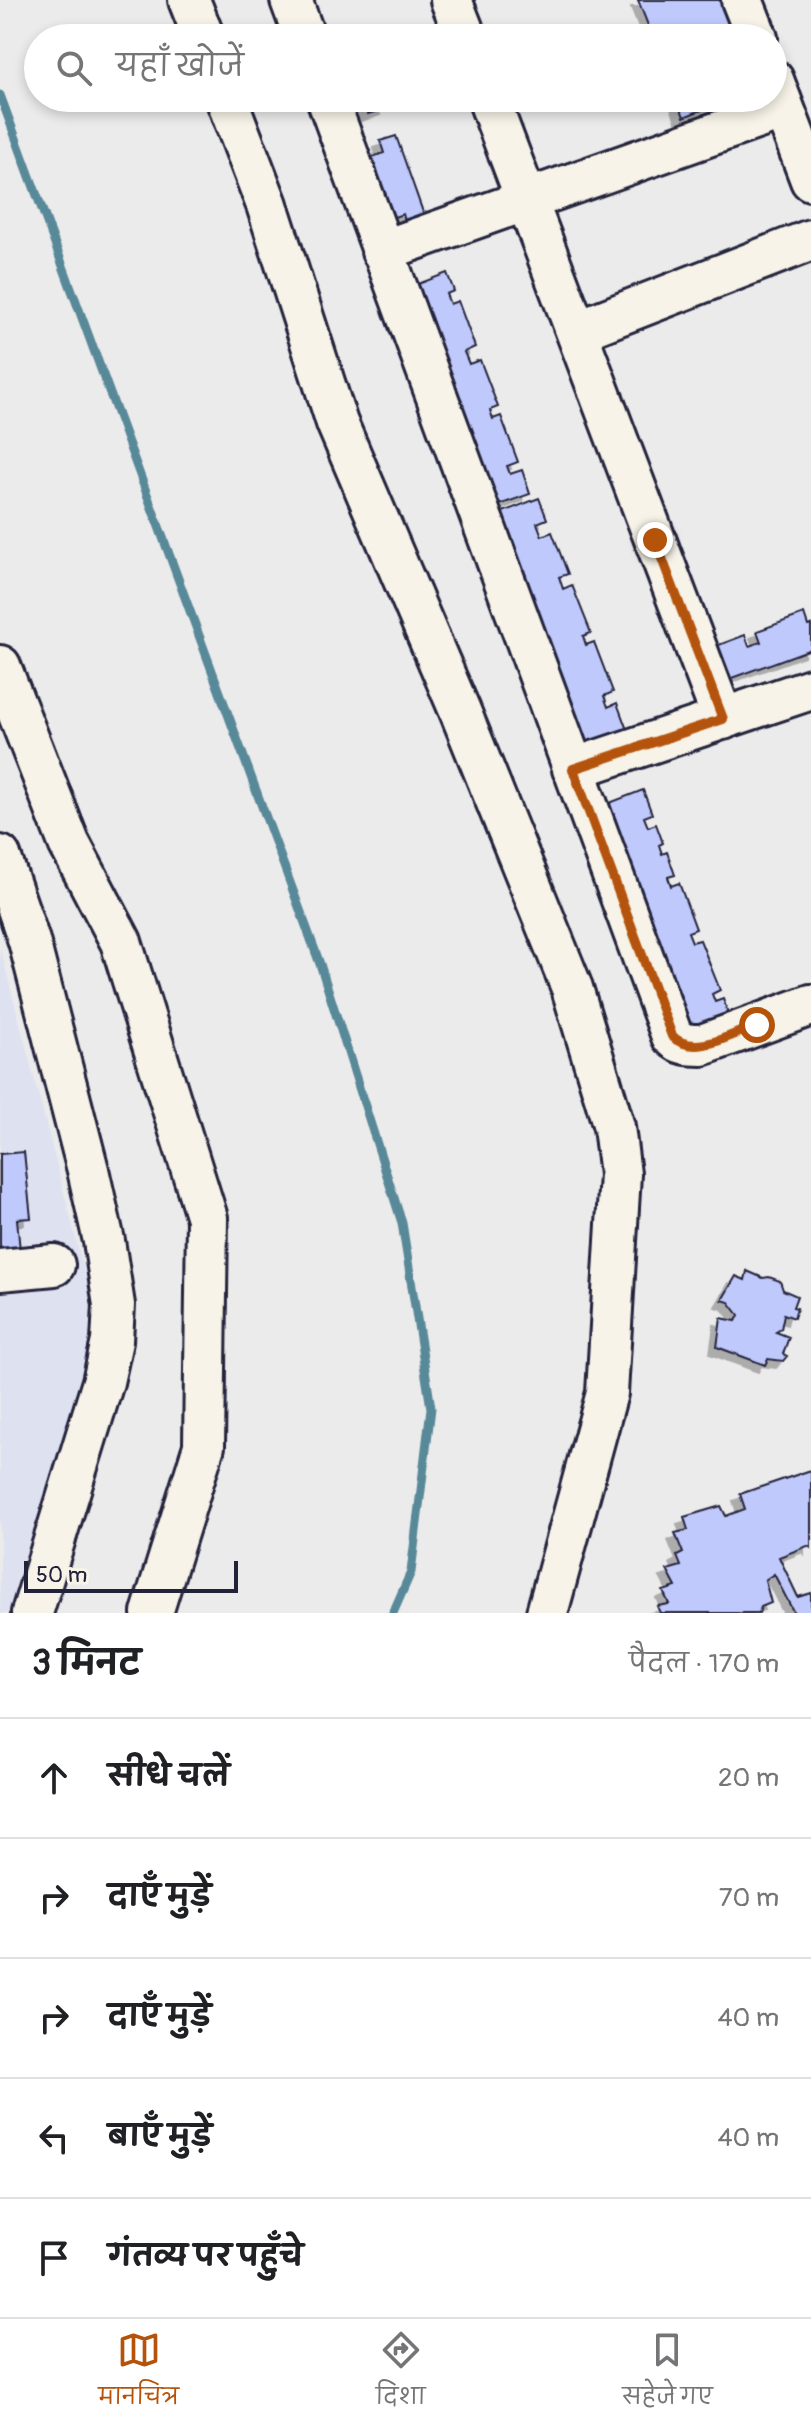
<!DOCTYPE html>
<html lang="hi">
<meta charset="utf-8">
<style>
body{margin:0;font-family:Pangolin,"Playpen Sans Deva",sans-serif;background:#f6f6f6;color:#202124}
.scale{position:absolute;left:24px;bottom:20px;width:214px;box-sizing:border-box;padding-left:8px;border:4px solid #22223b;border-top:0;font-size:22px;line-height:28px;white-space:nowrap;color:#22223b;-webkit-text-stroke:6px #f7f3e8;paint-order:stroke}
.stop{position:absolute;width:24px;height:24px;margin:-18px;border:6px solid #b45309;border-radius:50%;background:#fff}
.stop.end{background:#b45309;border-color:#fff;box-shadow:0 2px 8px #0008}
.list{margin:0;padding:0;list-style:none}
h2{display:flex;justify-content:space-between;align-items:center;height:104px;margin:0;padding:0 32px;font-size:34px}
h2 small{font-size:26px;font-weight:400;color:#757577}
.list li{display:grid;grid-template-columns:52px 1fr auto;gap:24px;align-items:center;box-sizing:border-box;height:120px;padding:0 32px;border-top:2px solid #e0e0e0}
.list b{display:block;font-size:30px;white-space:nowrap}
.list em{font-size:26px;font-style:normal;color:#757577}
.icon{flex:none;width:44px;height:44px;fill:none;stroke:currentColor;stroke-width:2;stroke-linecap:round;stroke-linejoin:round}
.map{position:relative;flex:none;width:811px;height:1613px;overflow:hidden}
.search{position:absolute;background:#fff;box-shadow:0 4px 12px #0003;left:24px;right:24px;top:24px;height:88px;display:flex;align-items:center;gap:20px;box-sizing:border-box;padding:0 28px;border-radius:44px;color:#757577;font-size:30px}
.sheet{height:704px;background:#fff}
nav{display:flex;justify-content:space-around;align-items:center;box-sizing:border-box;height:112px;border-top:2px solid #e0e0e0;background:#fff;font-size:22px;color:#757577}
nav a{display:grid;justify-items:center;gap:4px}
nav .on{color:#b45309}
.map>svg:first-child{display:block}
.built{fill:#dee1f0}
.lines{fill:none;stroke-linecap:round;stroke-linejoin:round}
.stream{stroke:#598999;stroke-width:9}
.building{fill:#bfc9fb;stroke:#22223b;stroke-width:2;filter:url(#shadow)}
.minor-casing{stroke:#22223b;stroke-width:46}
.minor{stroke:#f7f3e8;stroke-width:40}
.route{stroke:#b45309;stroke-width:10}
</style>
<div class="map">
<svg width="811" height="1613" viewBox="0 0 811 1613">
<defs>
<filter id="shadow"><feDropShadow dx="-7" dy="7" stdDeviation="0" flood-color="#0004"/></filter>
</defs>
<rect width="100%" height="100%" fill="#ecebec"/>
<filter id="ink" filterUnits="userSpaceOnUse"><feTurbulence type="fractalNoise" baseFrequency=".0125" numOctaves="2"/><feDisplacementMap in="SourceGraphic" scale="16" xChannelSelector="R" yChannelSelector="G"/><feConvolveMatrix kernelMatrix="1 2 1 2 8 2 1 2 1" color-interpolation-filters="sRGB"/></filter>
<g filter="url(#ink)">
<path class="built" d="M0,947L99,1327L22,1613H0Z"/>
<g class="lines">
<path class="stream" d="M0,95L320,964L402,1223L431,1408L411,1572L393,1613"/>
</g>
<path class="building" d="M638,0H726L741,38H653Z
M358,25L362,38H344L342,31Z
M340,98H384L387,108L368,114L365,104L344,111Z
M677,98H732L684,117Z
M396,136L425,218L406,225L403,214L382,221L361,161L384,153L380,141Z
M447,273L454,291L446,294L450,304L458,301L475,347L464,352L469,364L480,360L498,407L490,410L493,419L501,416L518,462L507,466L510,474L522,470L530,494L485,510L402,290Z
M539,498L547,519L537,523L542,536L552,532L568,574L559,577L563,589L572,585L591,633L583,636L586,645L594,642L613,692L604,696L608,707L617,703L627,730L583,746L495,515Z
M804,614L808,626L811,625V649L729,679L716,646L745,635L749,646L761,642L757,631Z
M643,790L652,814L644,817L648,827L656,824L663,843L659,845L662,854L667,852L675,875L668,877L671,886L679,883L696,929L688,932L692,942L700,940L720,990L712,994L715,1002L723,999L732,1024L689,1040L599,807Z
M24,1152L31,1218L17,1219L21,1261L0,1263V1154Z
M747,1271L763,1278L769,1277L780,1281L783,1290L797,1296L793,1307L797,1308L794,1318L784,1314L781,1329L776,1332L789,1337L783,1354L787,1356L783,1361L768,1359L765,1365L717,1347L721,1318L736,1321L739,1315L729,1302L722,1300L736,1276L745,1280Z
M811,1470V1549L810,1545L779,1557L798,1597L811,1593V1613H794L774,1574L765,1580L771,1603L761,1607L759,1613H660L657,1606L669,1604L663,1591L676,1587L667,1570L681,1566L677,1556L683,1553L675,1533L688,1530L684,1517L721,1506L726,1516L745,1509L740,1494Z"/>
<g class="lines">
<g class="minor-casing">
<path id="minor" d="M189,0L204,38
M291,0L305,38
M451,0L466,38
M742,0L757,38
M773,80L811,180
M226,98L267,205L337,423L460,711L572,988L614,1127L620,1174L607,1393L547,1613
M327,98L672,1036C681,1045 690,1045 702,1045L811,1005
M488,98L723,719
M382,251L784,109
M577,331L811,240
M0,666L69,843L121,942L207,1218L204,1446L152,1613
M573,769L811,689
M0,856L29,941L88,1170L104,1241L114,1305L112,1341L103,1382L32,1613
M0,1270L54,1265"/>
</g>
<use href="#minor" class="minor"/>
</g>
</g>
<g class="lines" filter="url(#ink)">
<path class="route" d="M655,540L723,719L573,769L672,1036C694,1058 732,1034 757,1025"/>
</g>
</svg>
<div class="scale">50 m</div>
<div class="stop" style="left:757px;top:1025px"></div>
<div class="stop end" style="left:655px;top:540px"></div>
<div class="search"><svg class="icon" aria-label="search" viewBox="0 0 24 24"><circle cx="10" cy="10" r="6"/><path d="M15 15l6 6"/></svg>यहाँ खोजें</div>
</div>
<section class="sheet">
<h2>3 मिनट<small>पैदल · 170 m</small></h2>
<ul class="list">
<li><svg class="icon" aria-label="ahead" viewBox="0 0 24 24"><path d="M12 20V5M6 11l6-6 6 6"/></svg><div><b>सीधे चलें</b></div><em>20 m</em></li>
<li><svg class="icon" aria-label="right" viewBox="0 0 24 24"><path d="M7 20v-9h11M14 6l5 5-5 5"/></svg><div><b>दाएँ मुड़ें</b></div><em>70 m</em></li>
<li><svg class="icon" aria-label="right" viewBox="0 0 24 24"><path d="M7 20v-9h11M14 6l5 5-5 5"/></svg><div><b>दाएँ मुड़ें</b></div><em>40 m</em></li>
<li><svg class="icon" aria-label="left" viewBox="0 0 24 24"><path d="M17 20v-9H6M10 6l-5 5 5 5"/></svg><div><b>बाएँ मुड़ें</b></div><em>40 m</em></li>
<li><svg class="icon" aria-label="arrive" viewBox="0 0 24 24"><path d="M6 21V4h12l-3 4 3 4H6"/></svg><div><b>गंतव्य पर पहुँचे</b></div></li>
</ul>
</section>
<nav>
<a class="on"><svg class="icon" aria-label="map" viewBox="0 0 24 24"><path d="M3 6l6-2 6 2 6-2v14l-6 2-6-2-6 2zM9 4v14M15 6v14"/></svg>मानचित्र</a>
<a><svg class="icon" aria-label="directions" viewBox="0 0 24 24"><path d="M12 3l9 9-9 9-9-9zM9 14v-3h6M13 9l2 2-2 2"/></svg>दिशा</a>
<a><svg class="icon" aria-label="saved" viewBox="0 0 24 24"><path d="M7 4h10v16l-5-4-5 4z"/></svg>सहेजे गए</a>
</nav>
